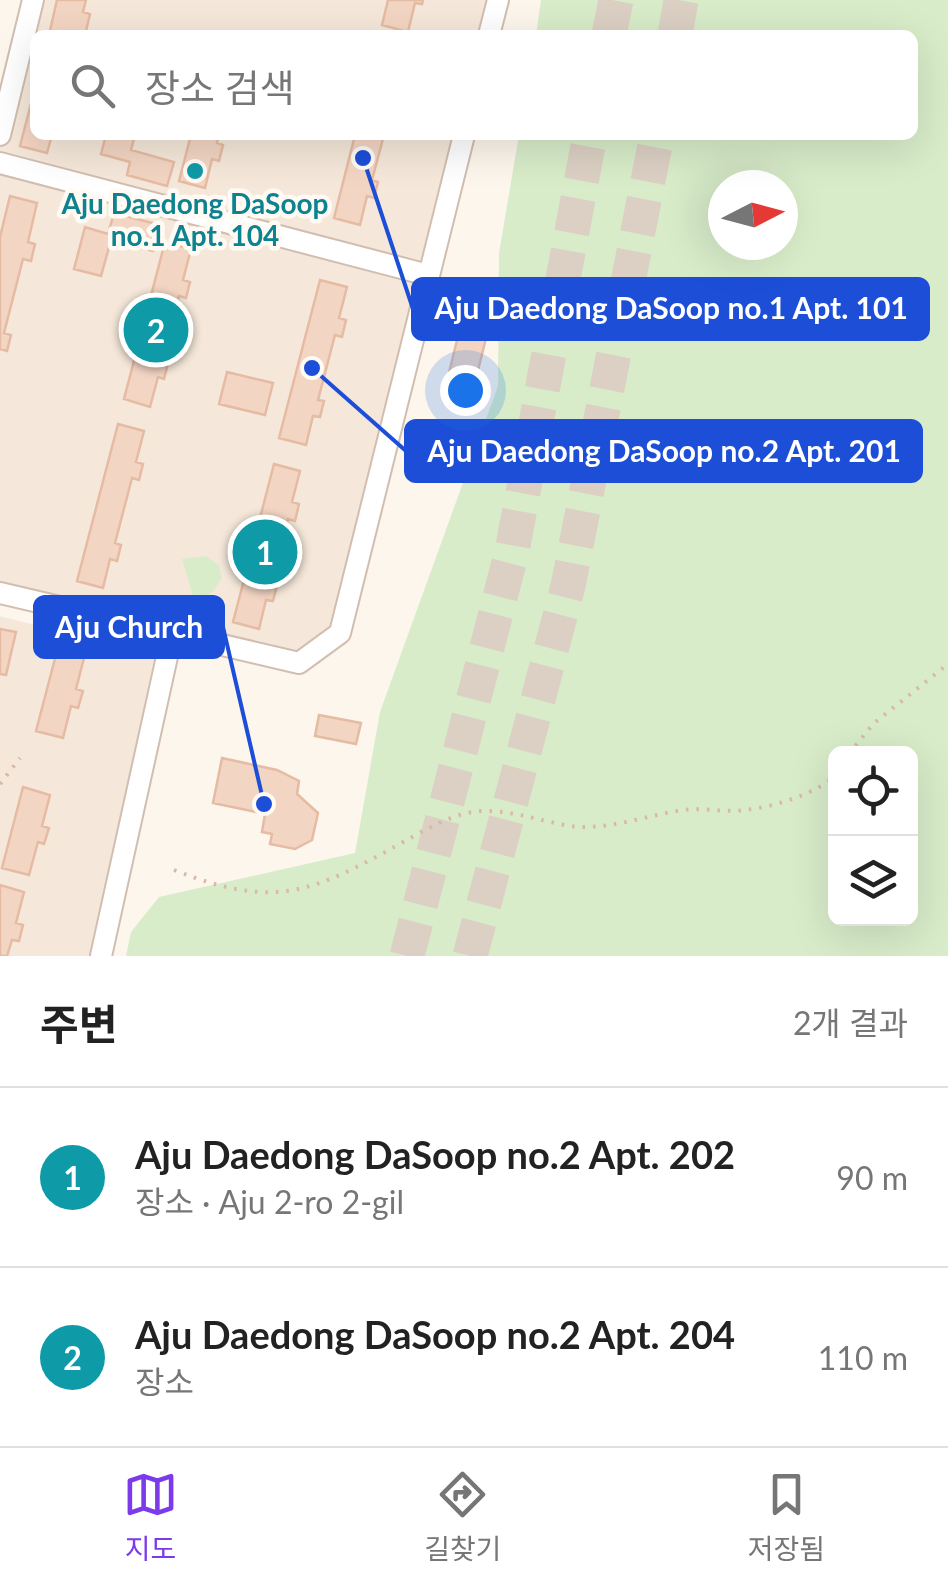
<!DOCTYPE html>
<html lang="ko">
<meta charset="utf-8">
<style>
body{margin:0;font-family:Lato,"Noto Sans KR",sans-serif;background:#f6f6f6;color:#222}
.controls{position:absolute;right:30px;bottom:30px;display:grid;overflow:hidden;border-radius:15px;box-shadow:0 10px 40px #0002}
.controls button{width:90px;height:90px;display:grid;place-items:center;padding:0;border:0;border-bottom:2px solid #e0e0e0;background:#fff;color:#222;font:50px sans-serif}
.compass{position:absolute;left:708px;top:170px;width:90px;height:90px;border-radius:50%;background:#fff;box-shadow:0 10px 40px #0002;rotate:84deg}
.you{position:absolute;left:465px;top:390px;width:35px;height:35px;margin:-25px;border:8px solid #fff;border-radius:50%;background:#1a73e8;box-shadow:0 0 0 15px #1a73e833}
.badge{display:grid;place-items:center;width:65px;height:65px;border-radius:50%;background:#7c3aed;color:#fff;font-size:32px;font-weight:700}
.pin{position:absolute;translate:-50% -50%;border:5px solid #fff;box-shadow:0 2px 10px #0006}
.list{margin:0;padding:0;list-style:none}
h2{display:flex;justify-content:space-between;align-items:center;height:130px;margin:0;padding:0 40px;font-size:42px}
h2 small{font-size:32px;font-weight:400;color:#767676}
.list li{display:grid;grid-template-columns:65px 1fr auto;gap:30px;align-items:center;box-sizing:border-box;height:180px;padding:0 40px;border-top:2px solid #e0e0e0}
.list b{display:block;font-size:38px;white-space:nowrap}
.list p{margin:0;font-size:32px;white-space:nowrap;color:#767676}
.list em{font-size:32px;font-style:normal;color:#767676}
.icon{flex:none;width:55px;height:55px;fill:none;stroke:currentColor;stroke-width:2;stroke-linecap:round;stroke-linejoin:round}
.map{position:relative;flex:none;width:948px;height:956px;overflow:hidden}
.search{position:absolute;background:#fff;box-shadow:0 10px 40px #0002;left:30px;right:30px;top:30px;height:110px;display:flex;align-items:center;gap:25px;box-sizing:border-box;padding:0 35px;border-radius:15px;color:#767676;font-size:38px}
.sheet{height:490px;background:#fff}
nav{display:flex;justify-content:space-around;align-items:center;box-sizing:border-box;height:140px;border-top:2px solid #e0e0e0;background:#fff;font-size:28px;color:#767676}
nav a{display:grid;justify-items:center;gap:5px}
nav .on{color:#7c3aed}
.map>svg:first-child{display:block}
.residential{fill:#f5e8da}
.green{fill:#d8ecc9;fill-rule:evenodd}
.building{fill:#f3d5c3;stroke:#e6bba3;stroke-width:2.5}
.lines{fill:none;stroke-linecap:round;stroke-linejoin:round}
.highway-tunnel{stroke:#dcd0c4;stroke-width:35;stroke-dasharray:35 18;stroke-linecap:butt}
.street-casing{stroke:#d1beb0;stroke-width:24}
.path{stroke:#d9b8a5;stroke-width:4;stroke-dasharray:2.5 8;stroke-linecap:butt}
.street{stroke:#fff;stroke-width:20}
.culture-dot{fill:#0f9aa8;stroke:#fffaf3;stroke-width:4}
.labels{text-anchor:middle;stroke-width:9;stroke-linejoin:round;paint-order:stroke}
.culture-label{font-size:28px;font-weight:bold;fill:#0d838f;stroke:#fffaf3}
.leader{fill:none;stroke:#1d4ed8;stroke-width:4}
.callout-dot{fill:#1d4ed8;stroke:#fffaf3;stroke-width:4}
.callout{fill:#1d4ed8;stroke:#1d4ed8;stroke-width:4}
.callout-label{font-size:30px;text-anchor:middle;font-weight:bold;fill:#fff}
</style>
<div class="map">
<svg width="948" height="956" viewBox="0 0 948 956">
<rect width="100%" height="100%" fill="#fdf6ec"/>
<path class="residential" d="M33,0H498L489,35H35V135H464L340,633L299,663L0,593V135Z
M0,616L155,656L91,956H0Z"/>
<path class="green" d="M541,0H948V956H126L131,932L159,897L355,853L380,712L498,386L499,253L519,135H913V35H536ZM783,185V245H723V185ZM836,754H910V918H836Z
M206,556L219,565L222,578L213,592L195,602L182,559Z"/>
<path class="building" d="M57,0H86L83,12L90,14L86,31L49,35Z
M388,0H423L422,4L415,3L408,32L382,25Z
M35,88V135H52L47,153L20,146Z
M106,135H135L131,150L174,162L167,186L127,175L130,162L101,154Z
M191,135H219L217,143L223,145L219,161L212,159L205,188L179,181Z
M355,135H384L372,180L378,182L374,198L367,196L360,225L334,218Z
M10,196L37,203L28,242L35,244L31,261L23,259L4,333L11,335L7,351L0,349V237Z
M114,213L160,225L153,251L111,240L101,276L74,269L85,227L108,234Z
M165,242L191,249L183,280L190,282L186,298L179,296L162,361L168,363L164,379L158,377L150,407L124,399Z
M320,280L347,287L339,318L346,320L342,337L335,335L318,400L324,401L320,417L313,416L306,445L279,438Z
M460,328L487,334L472,395L445,389Z
M227,372L273,383L265,415L219,404Z
M118,424L144,431L136,462L143,464L139,480L132,478L115,543L121,545L117,561L110,559L103,588L77,581Z
M274,464L300,471L292,502L299,504L295,521L288,519L271,584L277,585L273,601L266,600L259,629L233,622Z
M0,629L16,632L6,675L0,674Z
M57,651L84,658L76,689L83,691L78,708L71,706L63,738L36,731Z
M319,715L361,723L356,744L315,736Z
M222,758L277,770L299,781L297,794L318,813L312,840L295,849L270,844L272,834L262,832L265,814L213,803Z
M23,787L50,795L42,826L49,828L44,844L38,842L29,875L2,868Z
M0,885L24,892L16,923L23,925L19,941L12,940L7,956H0Z"/>
<g class="lines">
<path class="highway-tunnel" d="M609,35L616,0
M675,35L681,0
M407,956L512,551L590,135
M470,956L568,586L657,135"/>
<g class="street-casing">
<path id="street" d="M489,35L498,0
M0,135L33,0
M0,163L428,275
M0,593L299,663L340,633L464,135
M101,956L172,634"/>
</g>
<path class="path" d="M849,754L873,724L948,664
M0,784L20,758
M174,870C275,910 312,893 403,842C427,829 453,813 481,811C512,810 540,821 570,826C608,831 647,815 683,810C703,807 724,813 744,810C774,807 812,795 836,776"/>
<use href="#street" class="street"/>
</g>
<circle class="culture-dot" cx="195" cy="171" r="10"/>
<g class="labels">
<g class="culture-label">
<text x="195" y="214">Aju Daedong DaSoop<tspan x="195" dy="32">no.1 Apt. 104</tspan></text>
</g>
</g>
<path class="leader" d="M363 158L413 309M312 368L406 451M264 804L223 627"/>
<g class="callout-dot">
<circle cx="363" cy="158" r="10"/>
<circle cx="312" cy="368" r="10"/>
<circle cx="264" cy="804" r="10"/>
</g>
<g class="callout">
<rect x="413" y="279" width="515" height="60" rx="10"/>
<rect x="406" y="421" width="515" height="60" rx="10"/>
<rect x="35" y="597" width="188" height="60" rx="10"/>
</g>
<g class="callout-label">
<text x="671" y="319">Aju Daedong DaSoop no.1 Apt. 101</text>
<text x="664" y="462">Aju Daedong DaSoop no.2 Apt. 201</text>
<text x="129" y="638">Aju Church</text>
</g>
</svg>
<div class="controls">
<button><svg class="icon" aria-label="locate" viewBox="0 0 24 24"><circle cx="12" cy="12" r="6"/><path d="M12 2v4M12 18v4M2 12h4M18 12h4"/></svg></button>
<button><svg class="icon" aria-label="layers" viewBox="0 0 24 24"><path d="M12 4l9 5-9 5-9-5zM3 14l9 5 9-5"/></svg></button>
</div>
<svg class="compass" viewBox="-18 -18 36 36"><path d="M0-13l5 13h-10z" fill="#e53935"/><path d="M0 13l5-13h-10z" fill="#767676"/></svg>
<div class="you"></div>
<div class="pin badge" style="left:265px;top:552px;background:#0f9aa8">1</div>
<div class="pin badge" style="left:156px;top:330px;background:#0f9aa8">2</div>
<div class="search"><svg class="icon" aria-label="search" viewBox="0 0 24 24"><circle cx="10" cy="10" r="6"/><path d="M15 15l6 6"/></svg>장소 검색</div>
</div>
<section class="sheet">
<h2>주변<small>2개 결과</small></h2>
<ul class="list">
<li><span class="badge" style="background:#0f9aa8">1</span><div><b>Aju Daedong DaSoop no.2 Apt. 202</b><p>장소 · Aju 2-ro 2-gil</p></div><em>90 m</em></li>
<li><span class="badge" style="background:#0f9aa8">2</span><div><b>Aju Daedong DaSoop no.2 Apt. 204</b><p>장소</p></div><em>110 m</em></li>
</ul>
</section>
<nav>
<a class="on"><svg class="icon" aria-label="map" viewBox="0 0 24 24"><path d="M3 6l6-2 6 2 6-2v14l-6 2-6-2-6 2zM9 4v14M15 6v14"/></svg>지도</a>
<a><svg class="icon" aria-label="directions" viewBox="0 0 24 24"><path d="M12 3l9 9-9 9-9-9zM9 14v-3h6M13 9l2 2-2 2"/></svg>길찾기</a>
<a><svg class="icon" aria-label="saved" viewBox="0 0 24 24"><path d="M7 4h10v16l-5-4-5 4z"/></svg>저장됨</a>
</nav>
